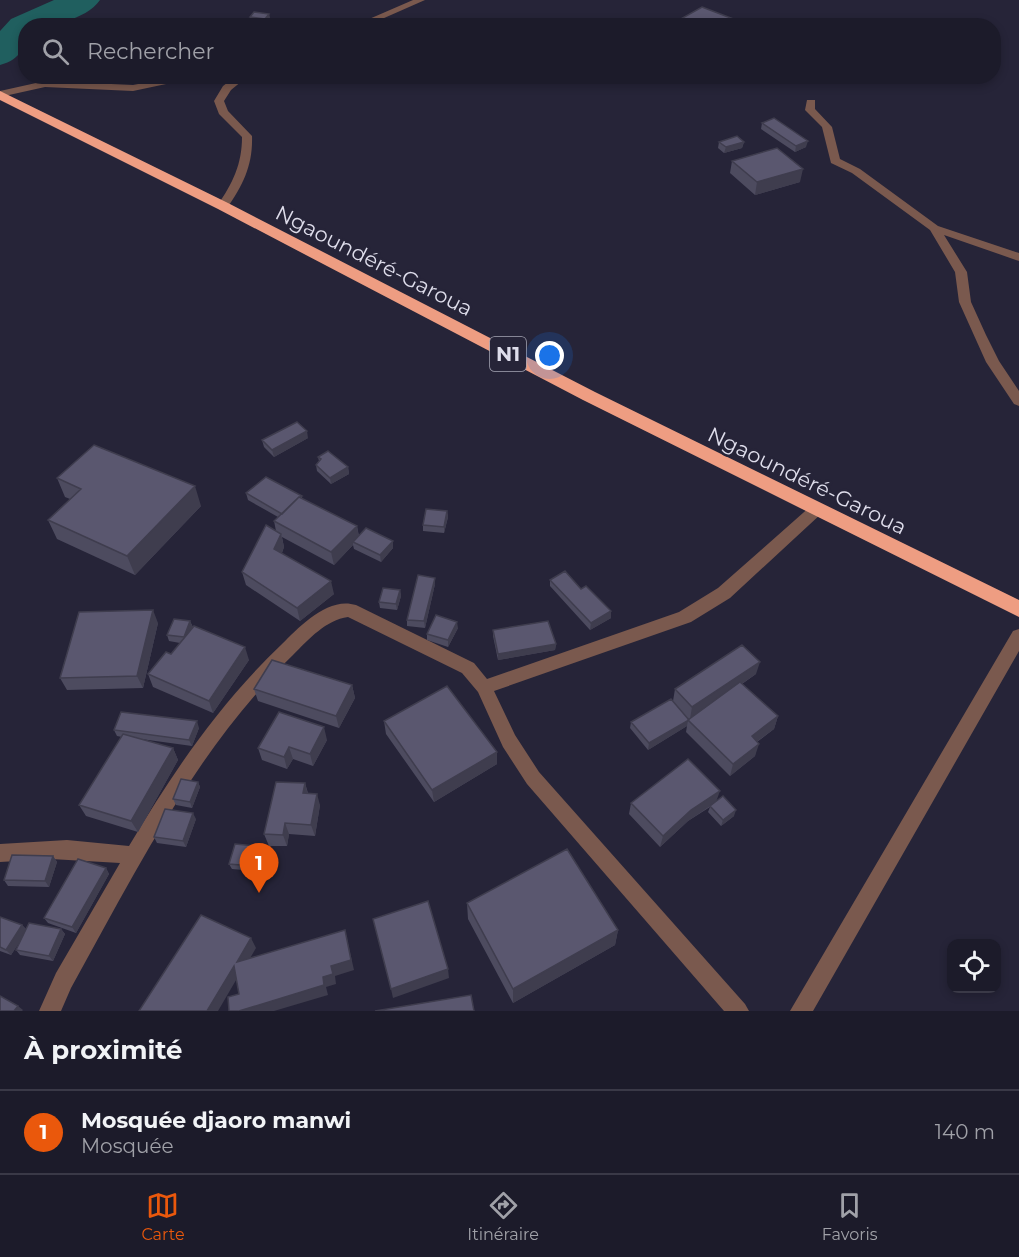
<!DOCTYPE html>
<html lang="fr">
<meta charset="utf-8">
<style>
body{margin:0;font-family:Montserrat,sans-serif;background:#252432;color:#f1f3f6}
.controls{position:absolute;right:18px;bottom:18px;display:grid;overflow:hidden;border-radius:12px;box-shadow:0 3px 9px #0003}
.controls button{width:54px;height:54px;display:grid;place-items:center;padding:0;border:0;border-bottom:2px solid #3a3947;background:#1c1b2a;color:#f1f3f6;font:30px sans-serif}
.you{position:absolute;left:550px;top:356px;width:21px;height:21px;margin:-15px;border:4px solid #fff;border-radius:50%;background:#1a73e8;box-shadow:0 0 0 9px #1a73e833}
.badge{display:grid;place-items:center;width:39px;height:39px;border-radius:50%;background:#ea580c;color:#fff;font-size:20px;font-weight:700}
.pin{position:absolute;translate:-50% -50px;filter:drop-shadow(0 2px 3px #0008)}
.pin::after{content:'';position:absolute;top:32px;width:21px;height:18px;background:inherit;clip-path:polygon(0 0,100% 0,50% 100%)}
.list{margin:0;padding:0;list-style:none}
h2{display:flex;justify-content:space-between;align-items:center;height:78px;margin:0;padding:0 24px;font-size:26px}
h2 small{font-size:20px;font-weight:400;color:#a0a1a8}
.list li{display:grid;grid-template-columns:39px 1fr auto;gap:18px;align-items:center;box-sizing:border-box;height:84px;padding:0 24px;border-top:2px solid #3a3947}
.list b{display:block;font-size:22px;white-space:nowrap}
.list p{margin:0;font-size:20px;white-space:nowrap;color:#a0a1a8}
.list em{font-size:20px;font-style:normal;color:#a0a1a8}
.icon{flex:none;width:33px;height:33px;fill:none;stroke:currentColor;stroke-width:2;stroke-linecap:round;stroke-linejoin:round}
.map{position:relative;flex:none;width:1019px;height:1011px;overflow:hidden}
.search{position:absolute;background:#1c1b2a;box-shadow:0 3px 9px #0003;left:18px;right:18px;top:18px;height:66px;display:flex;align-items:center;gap:15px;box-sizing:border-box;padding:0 21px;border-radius:24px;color:#a0a1a8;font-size:22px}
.sheet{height:162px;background:#1c1b2a}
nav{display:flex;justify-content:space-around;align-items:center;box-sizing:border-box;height:84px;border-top:2px solid #3a3947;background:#1c1b2a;font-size:16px;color:#a0a1a8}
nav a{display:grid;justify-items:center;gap:3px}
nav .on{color:#ea580c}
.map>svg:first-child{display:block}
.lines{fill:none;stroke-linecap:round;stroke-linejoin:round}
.river{fill:#205f5f;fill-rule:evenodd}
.minor{fill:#7a594e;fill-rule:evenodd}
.highway{fill:#ee9d82;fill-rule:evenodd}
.wall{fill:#4d4b5f}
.shaded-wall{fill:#3f3d4e}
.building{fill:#5a576f;stroke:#3f3d4e;stroke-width:1.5}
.labels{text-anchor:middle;stroke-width:5;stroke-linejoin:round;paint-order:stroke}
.shield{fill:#262438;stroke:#a7a6b5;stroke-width:1.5}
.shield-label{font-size:20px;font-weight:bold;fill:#deddeb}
.street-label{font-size:21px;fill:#deddeb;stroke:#262438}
</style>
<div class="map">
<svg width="1019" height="1011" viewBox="0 0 1019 1011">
<rect width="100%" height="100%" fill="#262438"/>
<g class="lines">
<path class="river" d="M54,0H100C85,21 49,26 26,26C26,46 22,59 0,65V31L11,19Z"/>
<path class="minor" d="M413,0H425L366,26H353Z
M180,76H204L133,91L45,87L0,97V91L45,81L133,85Z
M236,76H248L231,90L224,101L228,111L252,136C253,165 243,185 227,208L223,209L217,206C233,183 242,164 242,137L219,114L214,101L223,86Z
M807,100H815V109L832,127L840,159L860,169L938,226L1019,253V261L944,235L967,272L971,302L986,335L999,361L1019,391V406L1014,404L986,362L959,302L955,272L930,230L852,173L831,163L822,127L805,110Z
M817,503L825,509L822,513L730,598L691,622L494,691L515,735L539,772L745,1004L749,1011H724L527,784L503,747L478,692L462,673L348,617C326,620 309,639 293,655C196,749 136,871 71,988L61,1011H39L56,973L120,863L51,859L0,862V844L67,840L129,846C173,772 219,704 282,644C299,627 328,596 356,605L474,663L487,679L679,612L718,588L812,505Z
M1019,629V651L813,1011H790L1013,631Z"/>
<path class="highway" d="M0,91L228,203L595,392L1019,600V617L583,400L218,209L0,100Z"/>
</g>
<path class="wall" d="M269,14L270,20L266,25L251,23L250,17Z
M762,123L806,147L795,152L761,129Z
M719,142H744L742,148L724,153L718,148Z
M732,161L800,182L755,195L730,173Z
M308,438L274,457L264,447L262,440Z
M318,457L348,467L349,474L331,484L317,471L316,465L319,461Z
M57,478L201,506L135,575L57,539L48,520L70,499L65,497Z
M246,493L302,496V499L357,526L359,536L393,541V548L381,562L354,549L353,545L334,565L282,537L284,547L282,553L334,594L300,621L246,585L242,572L276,531L274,521L278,517L248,500Z
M447,511L448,517L444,533L423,531V525Z
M550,580L581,589L611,611V618L590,630L550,586Z
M435,584L425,628L407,626V620Z
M400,590L401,596L397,610L380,608L379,602Z
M190,621L193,627L249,660L213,713L153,687L148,674L171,654L180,643L169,641L167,635Z
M158,623L143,688L67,690L60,678Z
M458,628L448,647L427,640V634Z
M493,630L556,644L555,650L498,660L493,636Z
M756,674L742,684L778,716L774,729L757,742L755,756L730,776L686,732L687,726L648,750L630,728L631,722L673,701L675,689Z
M352,685L355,698L339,728L258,701L254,689Z
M384,721L497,764L434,802L386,734Z
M199,728L192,746L141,739L173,748L178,760L138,832L86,816L79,805L122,737L117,736L114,730Z
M327,740L313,766L293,759L287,769L262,760L258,748Z
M198,782L200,787L192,808L176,805L173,799Z
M305,783L308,793L320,805L315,836L289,834L287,846H269L264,834Z
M717,801L734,816L721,826L708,812L710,807L688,821L660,847L629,814L631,803Z
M196,819L186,847L157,843L154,837Z
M257,846L260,852L254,871L232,869L229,864Z
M53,856L57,862L49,887L8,886L4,880Z
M106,868L109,874L76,933L48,923L44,918Z
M467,903L618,930L615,945L513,1003L468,919Z
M0,917L22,925L26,929H61L65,934L53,961L20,955L16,950L20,941L11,955L0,951Z"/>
<path class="shaded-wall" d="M269,14L270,20L266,25L265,19Z
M736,20V26H727Z
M808,141L806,147L795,152L796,146Z
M744,142L742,148L724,153L726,147Z
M803,169L800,182L755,195L757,182Z
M307,431L308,438L274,457L272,450Z
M348,467L349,474L331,484L330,478Z
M195,486L201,506L135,575L127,556Z
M447,511L448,517L444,533V527Z
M357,526L359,539L353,542V545L334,565L331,552Z
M281,534L284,547L278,562L274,549Z
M393,541V548L381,562L380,555Z
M435,578V584L425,628L424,621Z
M331,581L334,594L300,621L297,608Z
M400,590L401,596L397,610L396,604Z
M153,610L158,623L143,688L137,676Z
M611,611V618L590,630L591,623Z
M190,621L193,628L186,644L184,637Z
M457,622L458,628L448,647V640Z
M556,644L555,650L498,660V654Z
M245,647L249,660L213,713L209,701Z
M760,662L756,674L690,719L692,707Z
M352,685L355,698L339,728L336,716Z
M778,716L774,729L748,748L752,736Z
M688,720L687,726L648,750L649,743Z
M197,721L199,728L192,746L189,740Z
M324,727L327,740L313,766L310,754Z
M759,744L755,756L730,776L733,764Z
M289,747L293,759L287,769L284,757Z
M173,748L178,760L138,832L131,821Z
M497,752V764L434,802L432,790Z
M198,782L200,787L192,808L190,802Z
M305,783L308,795L303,793Z
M720,791L716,802L688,821L660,847L663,836L691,810Z
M317,794L320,805L315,836L311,825Z
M736,810L734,816L721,826L723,820Z
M193,813L196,819L186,847L183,841Z
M285,823L289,834L287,846L283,835Z
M257,846L260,852L254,871L252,866Z
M53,856L57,862L49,887L45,881Z
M106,868L109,874L76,933L72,927Z
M22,925L27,931L11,955L6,950Z
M61,929L65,934L53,961L49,956Z
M345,930L354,970L335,976L336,984L326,987L328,995L274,1011H239L323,977L331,966Z
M618,930L615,945L513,1003V989Z
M251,938L256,948L242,972L237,962Z
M234,966L239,975L218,1011H207Z
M448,969L449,978L393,998L391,989Z
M18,1006L23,1010L22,1011H14Z"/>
<path class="building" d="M702,7L736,20L727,26L670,25Z
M254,12L269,14L265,19L250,17Z
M774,118L808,141L796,146L762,123Z
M737,136L744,142L726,147L719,142Z
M777,148L803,169L757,182L732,161Z
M297,422L307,431L272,450L262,440Z
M94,445L195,486L127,556L48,520L81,489L57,478Z
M328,451L348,467L330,478L316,465L321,459L318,457Z
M266,477L302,496L300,497H299L282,514L246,493Z
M299,497L357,526L331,552L274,521Z
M426,509L447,511L444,527L423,525Z
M266,525L281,534L274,549L331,581L297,608L242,572Z
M366,528L393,541L380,555L353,542Z
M565,571L581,589L586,586L611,611L591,623L550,580Z
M418,575L435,578L424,621L407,620Z
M383,588L400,590L396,604L379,602Z
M153,610L137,676L60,678L79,612Z
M436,615L457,622L448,640L427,634Z
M174,619L190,621L184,637L167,635Z
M548,621L556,644L498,654L493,630Z
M194,626L245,647L209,701L148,674L166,652L171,654Z
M742,645L760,662L692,707L675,689Z
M272,660L352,685L336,716L254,689Z
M740,682L778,716L752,736L759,744L733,764L688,720Z
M447,686L497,752L432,790L384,721Z
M671,699L689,720L649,743L631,722Z
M121,712L197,721L189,740L114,730Z
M279,712L324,727L310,754L289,747L284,757L258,748Z
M123,734L173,748L131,821L79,805Z
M688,759L720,791L691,810L663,836L631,803Z
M181,779L198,782L190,802L173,799Z
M276,782L305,783L303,793L317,794L311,825L285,823L283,835L264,834Z
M723,796L736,810L723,820L710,806Z
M165,809L193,813L183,841L154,837Z
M235,844L257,846L252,866L229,864Z
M567,849L618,930L513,989L467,903Z
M12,855L53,856L45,881L4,880Z
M78,859L106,868L72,927L44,918Z
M428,901L448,969L391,989L373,919Z
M201,915L251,938L237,962L345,930L351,960L331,966L333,974L323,977L324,985L239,1011H229L228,997L239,994L234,966L207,1011H139Z
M0,917L22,925L6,950L0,947Z
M29,923L61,929L49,956L16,950Z
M471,995L474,1011H375Z
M0,996L18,1006L14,1011H0Z"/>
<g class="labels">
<rect class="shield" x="490" y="337" width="36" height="34" rx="4.5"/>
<g class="shield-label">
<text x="508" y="361">N1</text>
</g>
<g class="street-label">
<text transform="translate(374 261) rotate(27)" y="7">Ngaoundéré-Garoua</text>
<text transform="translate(807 481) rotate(26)" y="7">Ngaoundéré-Garoua</text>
</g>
</g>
</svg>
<div class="controls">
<button><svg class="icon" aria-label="locate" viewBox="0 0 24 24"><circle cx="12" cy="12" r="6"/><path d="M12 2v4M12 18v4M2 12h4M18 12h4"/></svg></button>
</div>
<div class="you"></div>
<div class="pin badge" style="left:259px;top:893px">1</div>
<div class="search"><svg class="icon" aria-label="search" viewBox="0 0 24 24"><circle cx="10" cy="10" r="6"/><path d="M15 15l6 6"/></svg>Rechercher</div>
</div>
<section class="sheet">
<h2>À proximité<small></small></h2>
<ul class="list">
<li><span class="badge">1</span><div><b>Mosquée djaoro manwi</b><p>Mosquée</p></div><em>140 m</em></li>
</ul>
</section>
<nav>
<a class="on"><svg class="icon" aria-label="map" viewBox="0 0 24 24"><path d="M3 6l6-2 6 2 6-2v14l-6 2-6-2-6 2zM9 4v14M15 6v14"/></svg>Carte</a>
<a><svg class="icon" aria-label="directions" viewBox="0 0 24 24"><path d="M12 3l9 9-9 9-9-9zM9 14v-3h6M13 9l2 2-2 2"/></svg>Itinéraire</a>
<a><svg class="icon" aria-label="saved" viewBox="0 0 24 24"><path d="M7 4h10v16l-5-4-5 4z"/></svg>Favoris</a>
</nav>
